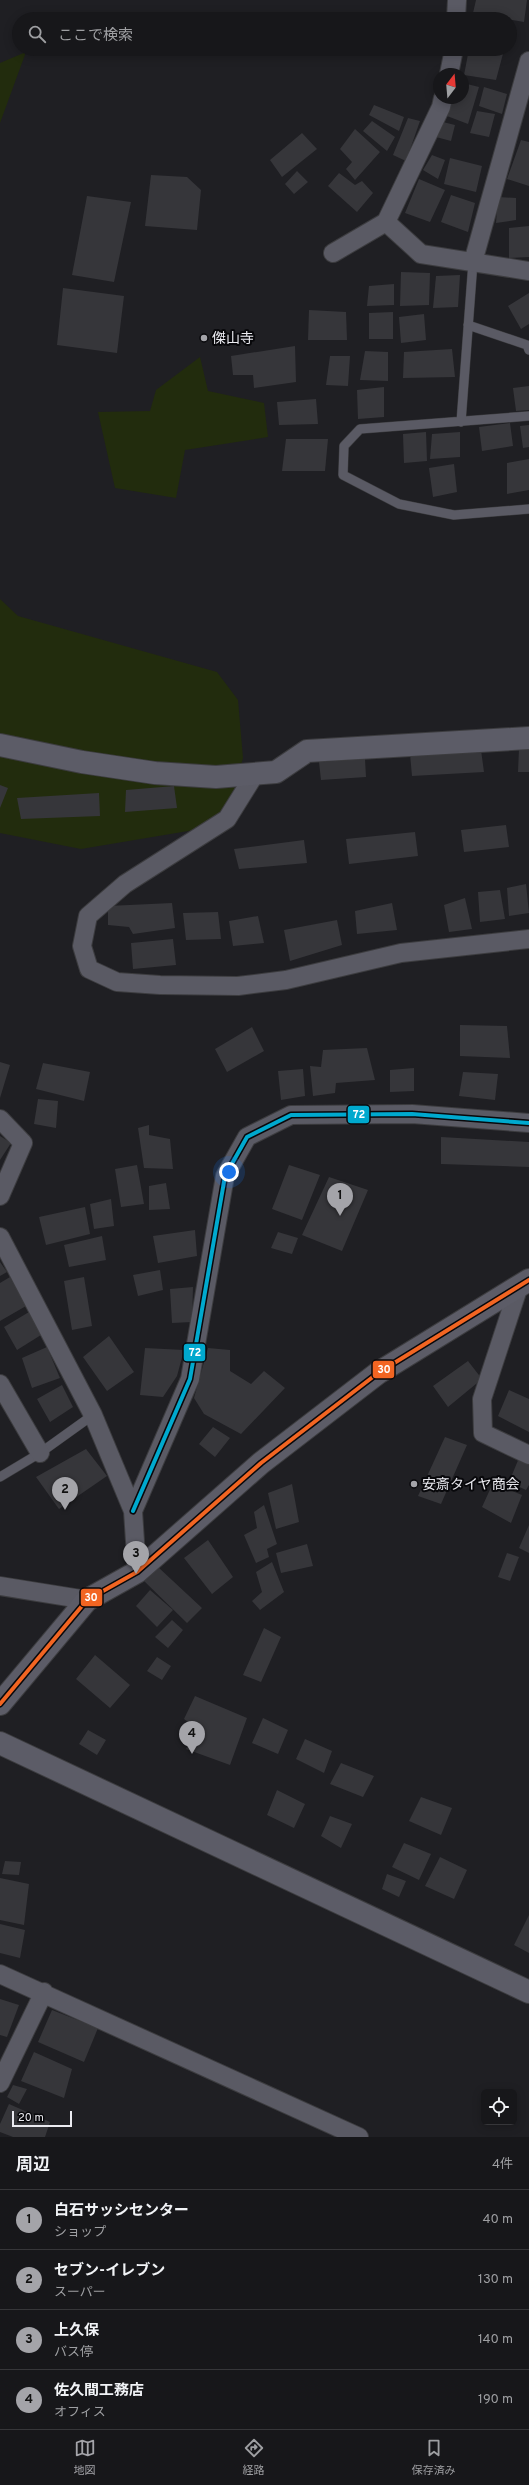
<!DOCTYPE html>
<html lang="ja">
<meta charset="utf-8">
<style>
body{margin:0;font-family:Overpass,"Noto Sans JP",sans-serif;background:#242427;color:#f1f3f6}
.controls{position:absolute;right:12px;bottom:12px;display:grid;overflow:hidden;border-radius:6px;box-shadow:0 2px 10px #0003}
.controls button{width:36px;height:36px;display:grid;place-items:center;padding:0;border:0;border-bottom:1px solid #363639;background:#17171a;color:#f1f3f6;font:20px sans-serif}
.compass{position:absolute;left:433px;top:68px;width:36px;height:36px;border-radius:50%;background:#17171a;box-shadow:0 2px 10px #0003;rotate:16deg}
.scale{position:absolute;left:12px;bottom:10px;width:60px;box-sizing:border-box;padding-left:4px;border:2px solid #ebebf1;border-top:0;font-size:11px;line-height:14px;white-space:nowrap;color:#ebebf1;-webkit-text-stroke:3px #08080b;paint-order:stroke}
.you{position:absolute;left:229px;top:1172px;width:14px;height:14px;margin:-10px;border:3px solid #fff;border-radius:50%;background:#1a73e8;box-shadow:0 0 0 6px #1a73e833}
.badge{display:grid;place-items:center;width:26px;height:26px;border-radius:50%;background:#a4a4a9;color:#111;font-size:13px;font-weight:700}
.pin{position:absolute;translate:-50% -33px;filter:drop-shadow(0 1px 2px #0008)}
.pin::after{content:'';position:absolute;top:21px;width:14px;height:12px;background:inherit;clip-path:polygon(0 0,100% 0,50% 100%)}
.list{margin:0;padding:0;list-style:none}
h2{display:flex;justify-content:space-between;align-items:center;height:52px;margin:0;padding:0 16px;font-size:17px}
h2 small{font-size:13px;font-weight:400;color:#9e9fa2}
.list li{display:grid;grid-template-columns:26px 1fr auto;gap:12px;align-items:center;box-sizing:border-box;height:60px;padding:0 16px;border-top:1px solid #363639}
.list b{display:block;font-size:15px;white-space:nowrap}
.list p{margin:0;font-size:13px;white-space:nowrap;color:#9e9fa2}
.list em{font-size:13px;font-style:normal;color:#9e9fa2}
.icon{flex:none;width:22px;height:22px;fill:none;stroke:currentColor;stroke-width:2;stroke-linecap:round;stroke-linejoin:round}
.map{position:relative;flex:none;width:529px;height:2137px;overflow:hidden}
.search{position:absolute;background:#17171a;box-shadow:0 2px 10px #0003;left:12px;right:12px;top:12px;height:44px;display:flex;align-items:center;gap:10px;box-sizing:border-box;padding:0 14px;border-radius:22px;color:#9e9fa2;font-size:15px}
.sheet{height:292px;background:#17171a}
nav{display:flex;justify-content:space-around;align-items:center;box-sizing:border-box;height:56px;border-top:1px solid #363639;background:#17171a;font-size:11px;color:#9e9fa2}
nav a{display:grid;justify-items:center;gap:2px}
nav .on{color:#a4a4a9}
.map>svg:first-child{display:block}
.green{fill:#222c0d}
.building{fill:#36363a}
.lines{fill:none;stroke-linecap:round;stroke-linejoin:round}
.lane-casing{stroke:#3c3c3f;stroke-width:10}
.street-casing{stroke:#3c3c3f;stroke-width:20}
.secondary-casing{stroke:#3c3c3f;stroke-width:24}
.lane{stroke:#5a5a64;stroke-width:9}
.street{stroke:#5a5a64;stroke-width:18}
.secondary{stroke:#5c5c67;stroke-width:22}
.bus-1-casing{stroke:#08080b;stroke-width:7}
.bus-2-casing{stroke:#08080b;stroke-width:7}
.bus-1{stroke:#00a9ce;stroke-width:4}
.bus-2{stroke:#f26522;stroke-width:4}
.poi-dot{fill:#a4a4a9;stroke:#08080b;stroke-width:1.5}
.labels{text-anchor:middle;stroke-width:4;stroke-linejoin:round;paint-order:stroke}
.poi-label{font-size:14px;fill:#ebebf1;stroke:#08080b;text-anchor:start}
.line-badge{stroke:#08080b;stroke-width:1.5}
.badge-label{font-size:11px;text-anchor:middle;font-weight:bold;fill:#fff}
</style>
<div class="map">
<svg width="529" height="2137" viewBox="0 0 529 2137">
<rect width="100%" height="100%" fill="#1f1f23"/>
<path class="green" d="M26,52L0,123V63Z
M200,357L208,391L264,403L268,437L185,450L176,498L115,488L98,412L150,411L156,390Z
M0,599L18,616L217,672L238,700L243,758L224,825L81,849L0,833Z"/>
<path class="building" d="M476,0H527L524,22L473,13Z
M469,49L504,50L496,80L464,75Z
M463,83L479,87L468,124L447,116L453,98H463Z
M484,87L507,94L502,114L479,106Z
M374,105L404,117L399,131L369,115Z
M477,111L495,114L489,137L470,133Z
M408,118L420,121L406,161L393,155Z
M372,121L395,137L387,151L363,131Z
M443,122L455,125L451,141L436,137Z
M355,129L380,152L355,180L346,169L352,162L340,149Z
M302,133L317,149L282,177L270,160Z
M521,140L529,142V186L507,179Z
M432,155L445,160L438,179L423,170Z
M450,158L482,166L476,192L444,184Z
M297,171L308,182L294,194L285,184Z
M339,173L355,185L362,181L373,193L357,212L328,186Z
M151,175L187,177L201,190L197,230L145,226Z
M419,179L445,190L430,222L405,213Z
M451,195L475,203L468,232L441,222Z
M87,196L131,202L114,282L72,275Z
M498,197L516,198V220L496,223Z
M529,226V257L509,258V228Z
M401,272L430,273L429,305L400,306Z
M460,275L458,307L433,308L436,276Z
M394,284V305L367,306L369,286Z
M63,288L124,296L117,353L57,345Z
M529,293V324L521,329L508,306Z
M309,310L346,312L347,340H308Z
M393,312V339H369V313Z
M424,314L426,340L401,343L399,317Z
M295,346L296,382L254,388L253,375H233L231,356Z
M452,349L455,377L403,378L404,352Z
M365,351L388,352V381L360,380Z
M330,356H350L348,386L326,385Z
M529,386V410L516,411L513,388Z
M384,387V417L358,419L357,390Z
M316,399L318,424L279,425L277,402Z
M510,423L513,446L482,451L479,427Z
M529,425V447L523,448L520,426Z
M426,432L427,461L404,463L403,434Z
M460,432V457L430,459L432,434Z
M286,439H328L325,471H282Z
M529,459V490L507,494V463Z
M454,464L457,492L433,497L429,468Z
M519,749H529V772H518Z
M481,750L484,772L412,776L410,754Z
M365,759L366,777L321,780L319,762Z
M0,785L8,788L0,808Z
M174,786L177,808L125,812L126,790Z
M99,793L100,816L21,819L17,798Z
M506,825L509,847L464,852L461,830Z
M415,832L418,856L349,864L346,839Z
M304,840L307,863L239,869L234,849Z
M526,884L529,913L509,916L507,888Z
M500,890L505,919L480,922L478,892Z
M465,898L472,929L449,932L444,905Z
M172,903L175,928L133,934L129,927L108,925V906Z
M392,903L397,930L357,934L355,911Z
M218,912L221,939L186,940L183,913Z
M258,916L264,943L233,946L229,921Z
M337,920L342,945L290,961L284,930Z
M173,939L176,965L133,969L131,943Z
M460,1025L507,1026L510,1058L460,1056Z
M252,1027L264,1051L227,1072L215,1049Z
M367,1048L375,1080L336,1083L335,1093L313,1096L310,1066L321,1067L323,1050Z
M0,1062L10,1065L0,1098Z
M43,1063L90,1072L84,1101L36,1089Z
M414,1068V1091L390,1092V1070Z
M303,1069L305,1096L281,1100L278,1071Z
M463,1072L498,1074L495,1100L459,1096Z
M38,1099L58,1101L56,1128L34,1124Z
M149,1125V1135L170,1139L173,1169L144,1168L138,1128Z
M0,1136L11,1143L0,1160Z
M441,1137L529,1142V1167L441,1164Z
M137,1165L144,1204L121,1207L115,1169Z
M289,1165L320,1175L302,1220L272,1209Z
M329,1177L368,1190L342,1251L302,1235Z
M166,1183L170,1209L149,1210V1186Z
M111,1199L114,1226L94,1229L90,1204Z
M85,1207L90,1234L46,1245L39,1217Z
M195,1230L197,1256L158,1263L153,1236Z
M278,1232L298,1238L292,1254L271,1248Z
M102,1236L106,1260L69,1267L64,1245Z
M0,1262L7,1272L0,1276Z
M160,1270L163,1290L138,1296L133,1275Z
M10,1277L26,1306L0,1321V1283Z
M84,1277L92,1326L72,1330L64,1281Z
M193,1287L192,1322L172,1323L170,1289Z
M29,1312L41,1335L17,1350L4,1327Z
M109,1336L134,1372L107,1391L83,1357Z
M47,1347L60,1378L32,1388L22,1358Z
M145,1348L184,1350L177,1376L163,1397L140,1395Z
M208,1348L230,1350V1371L251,1384L264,1371L285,1388L241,1434L204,1414L194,1398Z
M468,1361L482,1379L448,1407L433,1386Z
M62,1385L73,1407L50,1422L37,1399Z
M509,1390L529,1399V1432L498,1416Z
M213,1427L230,1438L215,1457L199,1444Z
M445,1437L467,1445L441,1504L418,1496Z
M86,1449L107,1476L59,1509L36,1477Z
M519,1458L529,1463V1485L526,1490L509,1482Z
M493,1483L522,1495L511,1523L482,1507Z
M292,1484L299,1522L276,1529L268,1493Z
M264,1505L277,1544L267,1549L269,1557L256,1563L244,1535L257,1528L254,1512Z
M529,1525V1553L519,1548Z
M208,1540L233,1577L212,1594L184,1558Z
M307,1544L313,1566L281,1573L276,1553Z
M507,1553L519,1557L510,1581L498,1577Z
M272,1562L284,1592L260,1610L252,1601L262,1592L256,1572Z
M158,1567L202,1608L187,1623L143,1580Z
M150,1590L173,1610L157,1627L136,1606Z
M172,1620L183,1630L168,1648L155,1637Z
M264,1628L281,1637L261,1682L243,1675Z
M95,1655L130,1685L110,1708L76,1679Z
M157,1657L171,1666L162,1680L147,1671Z
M195,1696L247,1718L230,1765L186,1749L196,1728L184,1719Z
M263,1718L288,1730L278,1754L252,1743Z
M88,1730L106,1740L97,1755L79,1744Z
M305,1739L332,1751L324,1773L296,1759Z
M341,1763L374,1776L363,1797L330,1784Z
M277,1790L305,1804L294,1828L267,1815Z
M421,1797L452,1808L441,1835L409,1821Z
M330,1816L352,1824L341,1848L321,1836Z
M404,1843L431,1854L419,1880L392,1867Z
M440,1857L467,1870L454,1899L425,1886Z
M5,1861L21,1862L19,1875L2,1874Z
M387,1874L406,1881L399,1897L382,1889Z
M0,1878L29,1884L24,1925L0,1920Z
M529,1915V1953L514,1945Z
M0,1924L25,1930L20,1958L0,1953Z
M0,1999L19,2005L7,2037L0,2035Z
M52,2010L98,2028L84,2062L38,2042Z
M34,2052L72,2069L64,2098L21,2081Z
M13,2085L27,2089L19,2104L7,2097Z
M9,2104L50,2122L45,2137H13L0,2132V2124Z"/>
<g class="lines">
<g class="lane-casing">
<path id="lane" d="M468,325L527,345L529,350
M529,416L360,429L344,446L343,475L399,504L454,515L529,509
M461,422L473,262
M0,1477L40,1453L93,1415"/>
</g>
<g class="street-casing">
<path id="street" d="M456,19L457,0
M449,74L454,49
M386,222L421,254L529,271
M333,253L386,222L441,107L443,98
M473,262L529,61
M255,774L227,819L125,884L88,916L82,946L89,969L117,982L160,985L238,986L286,980L401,953L529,939
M0,1119L23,1143L0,1196
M0,1237L93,1415L133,1511L137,1572
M518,1289L482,1399L483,1433L529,1455
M0,1384L40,1453
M133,1511L190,1379L225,1176L247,1137L291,1115L412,1114L529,1123
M0,1586L87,1600
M0,1974L359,2137
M0,2083L44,1992"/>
</g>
<g class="secondary-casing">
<path id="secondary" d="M0,745L82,762L155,773L216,777L276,772L307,751L529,738
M0,1704L87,1600L137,1572L261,1463L378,1373L529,1280
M0,1743L529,1992"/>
</g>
<use href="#lane" class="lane"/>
<use href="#street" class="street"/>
<use href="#secondary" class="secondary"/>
<g class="bus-1-casing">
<path id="bus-1" d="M133,1511L190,1379L225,1176L247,1137L291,1115L412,1114L529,1123"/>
</g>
<g class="bus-2-casing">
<path id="bus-2" d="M0,1704L87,1600L137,1572L261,1463L378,1373L529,1280"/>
</g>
<use href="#bus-1" class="bus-1"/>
<use href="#bus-2" class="bus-2"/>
</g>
<g class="poi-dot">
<circle cx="204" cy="338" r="4"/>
<circle cx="414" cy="1484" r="4"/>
</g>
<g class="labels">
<g class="poi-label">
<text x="212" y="343">傑山寺</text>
<text x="422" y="1489">安斎タイヤ商会</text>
</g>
</g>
<g class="line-badge">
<rect x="347" y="1105" width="23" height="19" rx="4" fill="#00a9ce"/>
<rect x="183" y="1343" width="23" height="19" rx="4" fill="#00a9ce"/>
<rect x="372" y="1360" width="23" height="19" rx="4" fill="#f26522"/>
<rect x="80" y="1588" width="23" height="19" rx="4" fill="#f26522"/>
</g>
<g class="badge-label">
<text x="359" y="1118">72</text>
<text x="195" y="1356">72</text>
<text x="384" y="1373">30</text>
<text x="91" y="1601">30</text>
</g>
</svg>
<div class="controls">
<button><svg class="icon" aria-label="locate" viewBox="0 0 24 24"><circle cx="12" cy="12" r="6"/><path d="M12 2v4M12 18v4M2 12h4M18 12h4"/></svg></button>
</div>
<svg class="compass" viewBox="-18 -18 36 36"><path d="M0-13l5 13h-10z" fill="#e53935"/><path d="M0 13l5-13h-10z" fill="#9e9fa2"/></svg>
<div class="scale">20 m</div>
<div class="you"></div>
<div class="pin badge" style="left:340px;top:1216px">1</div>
<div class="pin badge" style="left:65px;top:1510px">2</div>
<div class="pin badge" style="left:136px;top:1574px">3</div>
<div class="pin badge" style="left:192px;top:1754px">4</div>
<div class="search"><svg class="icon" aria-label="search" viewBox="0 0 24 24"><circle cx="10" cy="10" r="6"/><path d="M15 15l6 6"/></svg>ここで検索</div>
</div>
<section class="sheet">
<h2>周辺<small>4件</small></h2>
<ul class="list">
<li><span class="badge">1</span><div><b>白石サッシセンター</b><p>ショップ</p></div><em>40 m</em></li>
<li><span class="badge">2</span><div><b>セブン-イレブン</b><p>スーパー</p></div><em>130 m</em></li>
<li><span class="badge">3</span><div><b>上久保</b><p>バス停</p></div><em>140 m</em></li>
<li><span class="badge">4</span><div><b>佐久間工務店</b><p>オフィス</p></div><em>190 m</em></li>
</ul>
</section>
<nav>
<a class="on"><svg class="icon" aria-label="map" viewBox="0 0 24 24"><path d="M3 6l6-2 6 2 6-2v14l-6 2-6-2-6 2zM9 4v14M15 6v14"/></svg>地図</a>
<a><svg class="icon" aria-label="directions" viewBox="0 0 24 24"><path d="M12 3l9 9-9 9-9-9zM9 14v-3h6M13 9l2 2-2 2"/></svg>経路</a>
<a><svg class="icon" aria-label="saved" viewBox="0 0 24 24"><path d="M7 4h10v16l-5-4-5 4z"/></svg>保存済み</a>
</nav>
